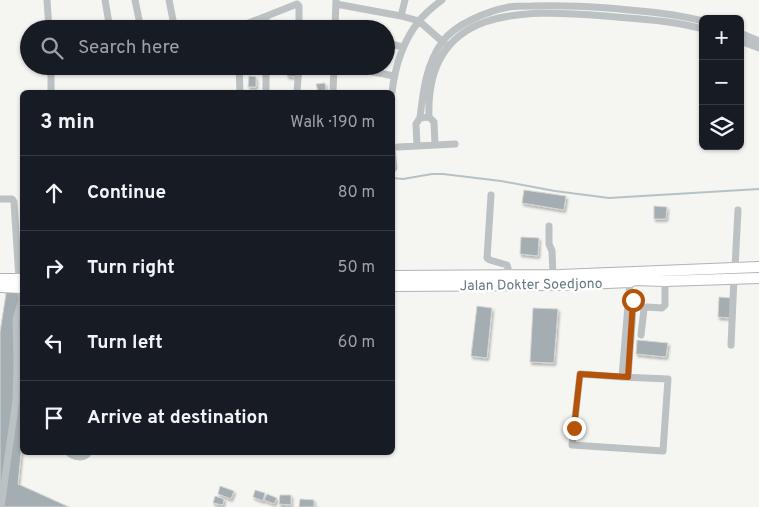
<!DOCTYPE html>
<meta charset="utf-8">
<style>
body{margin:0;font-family:Overpass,sans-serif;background:#242831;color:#f1f3f6}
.controls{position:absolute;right:15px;top:15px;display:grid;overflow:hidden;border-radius:8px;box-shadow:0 1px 4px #0004}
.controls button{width:45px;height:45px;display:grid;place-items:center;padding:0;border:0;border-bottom:1px solid #363941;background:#171b24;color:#f1f3f6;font:25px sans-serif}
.stop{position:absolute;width:15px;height:15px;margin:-11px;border:4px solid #b45309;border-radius:50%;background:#fff}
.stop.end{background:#b45309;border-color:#fff;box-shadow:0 1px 5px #0008}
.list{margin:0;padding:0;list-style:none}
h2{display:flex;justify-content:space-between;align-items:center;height:65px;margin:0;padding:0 20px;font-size:21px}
h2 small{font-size:16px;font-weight:400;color:#9ea1a6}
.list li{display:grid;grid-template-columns:32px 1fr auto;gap:15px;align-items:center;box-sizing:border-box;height:75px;padding:0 20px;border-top:1px solid #363941}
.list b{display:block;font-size:19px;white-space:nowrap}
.list em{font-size:16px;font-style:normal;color:#9ea1a6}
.icon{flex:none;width:28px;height:28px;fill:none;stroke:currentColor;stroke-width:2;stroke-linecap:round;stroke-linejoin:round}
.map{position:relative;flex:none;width:759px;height:507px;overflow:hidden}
.search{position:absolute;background:#171b24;box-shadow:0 1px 4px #0004;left:20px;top:20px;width:375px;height:55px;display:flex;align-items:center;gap:12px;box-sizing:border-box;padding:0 18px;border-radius:28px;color:#9ea1a6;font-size:19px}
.panel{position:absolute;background:#171b24;box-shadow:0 1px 4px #0004;left:20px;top:90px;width:375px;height:365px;border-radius:8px}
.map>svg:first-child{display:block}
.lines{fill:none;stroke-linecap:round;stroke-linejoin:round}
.stream{stroke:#b6c2c5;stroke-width:2}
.building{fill:#a4adb1;stroke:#d6d6d5;filter:url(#shadow)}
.highway-casing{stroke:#afb4b6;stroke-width:12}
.minor{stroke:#bcc1c3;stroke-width:7}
.highway{stroke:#fff;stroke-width:10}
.route{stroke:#b45309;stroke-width:6}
.labels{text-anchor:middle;stroke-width:5;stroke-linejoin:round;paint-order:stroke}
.street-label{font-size:14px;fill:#667981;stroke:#fff}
</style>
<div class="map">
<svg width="759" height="507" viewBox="0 0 759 507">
<defs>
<filter id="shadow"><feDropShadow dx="1.5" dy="2.5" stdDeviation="1" flood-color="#0004"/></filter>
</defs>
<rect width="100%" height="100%" fill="#f5f5f2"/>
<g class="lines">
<path class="stream" d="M392,178L403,179L432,174H443L501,181L555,191L609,198L759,189"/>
</g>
<path class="building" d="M288,66H298L297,77L287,76Z
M249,76L256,77V87H248Z
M325,83L326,90L318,91L316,84Z
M524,190L566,196L564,210L522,203Z
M654,206L667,207L666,219H654Z
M521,237L539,238L538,256L520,254Z
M7,287L22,288V444L18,484L69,507H0V332Z
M719,297L732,298L731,318L718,317Z
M477,306L492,308L487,358L471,356Z
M533,308L558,309L554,363L530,362Z
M637,340L668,343L666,357L636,354Z
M220,486L234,491L231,499L218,494Z
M255,490L265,493L263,501L253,497Z
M267,494L277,498L274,504L264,500Z
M280,495H291V505L279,504Z
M215,496L224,499L223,505L213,503Z
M300,499L314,500V507H299Z"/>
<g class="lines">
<g class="highway-casing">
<path id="highway" d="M392,276L560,275L759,267
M0,279H22
M392,286L562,285L630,282L634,280L665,281L759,278
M0,287L22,288"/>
</g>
<path class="minor" d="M47,0L49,29
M105,0L110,29
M135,0L141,29
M169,0L174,25
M336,4L401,16L419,21L444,43
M401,16L405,0
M266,17V29
M239,29L241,26L297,4L299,6V29
M335,29L336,0
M740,33L759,41
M740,41L759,48
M386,43L403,47
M51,66V92
M239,66L240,92
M266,66V92
M342,66L394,76
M297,92L299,66
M333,92L334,66
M392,92C395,67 403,41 419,21C426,12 434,6 442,0
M429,117C425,6 522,9 605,16C637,19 671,20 703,29
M420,118C423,91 426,65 442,42C455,24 488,11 509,7C516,6 524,6 532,6C557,5 582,6 608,8C640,11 672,13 703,21
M417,146L416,124L420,118L429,117L434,122L435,145
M398,147L455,144
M392,150L394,168L392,170
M491,195L487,258L490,260L507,265L510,276
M0,199H12L14,202L19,279
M549,226V244L552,251L553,275
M735,268L738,210
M641,335L644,309L647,307L662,308L665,305V281
M731,345L734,278
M622,377L668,379L663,451L572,445L580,374L622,377L630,282
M628,377L633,310
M68,452C73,457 84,460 89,452
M1,507L16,400L17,362L16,319L22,299L19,288"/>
<use href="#highway" class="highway"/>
</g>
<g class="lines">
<path class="route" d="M574,428L580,374L628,377L633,300"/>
</g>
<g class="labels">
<g class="street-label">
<text transform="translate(531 284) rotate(-1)" y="5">Jalan Dokter Soedjono</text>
</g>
</g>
</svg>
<div class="controls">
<button>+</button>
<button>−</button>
<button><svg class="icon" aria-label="layers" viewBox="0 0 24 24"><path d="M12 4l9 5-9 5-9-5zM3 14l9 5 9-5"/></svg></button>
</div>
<div class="stop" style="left:633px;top:300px"></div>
<div class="stop end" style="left:574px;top:428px"></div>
<div class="search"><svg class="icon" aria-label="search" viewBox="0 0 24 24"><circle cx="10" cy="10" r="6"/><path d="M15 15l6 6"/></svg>Search here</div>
<section class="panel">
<h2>3 min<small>Walk · 190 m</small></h2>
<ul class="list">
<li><svg class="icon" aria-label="ahead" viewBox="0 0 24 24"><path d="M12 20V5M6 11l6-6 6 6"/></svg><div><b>Continue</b></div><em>80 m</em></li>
<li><svg class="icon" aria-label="right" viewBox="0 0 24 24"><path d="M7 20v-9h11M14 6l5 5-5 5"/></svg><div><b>Turn right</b></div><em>50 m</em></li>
<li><svg class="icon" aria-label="left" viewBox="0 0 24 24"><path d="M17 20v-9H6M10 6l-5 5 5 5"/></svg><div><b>Turn left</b></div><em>60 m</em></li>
<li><svg class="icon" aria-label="arrive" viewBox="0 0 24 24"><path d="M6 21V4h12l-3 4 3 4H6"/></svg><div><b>Arrive at destination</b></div></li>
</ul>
</section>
</div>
